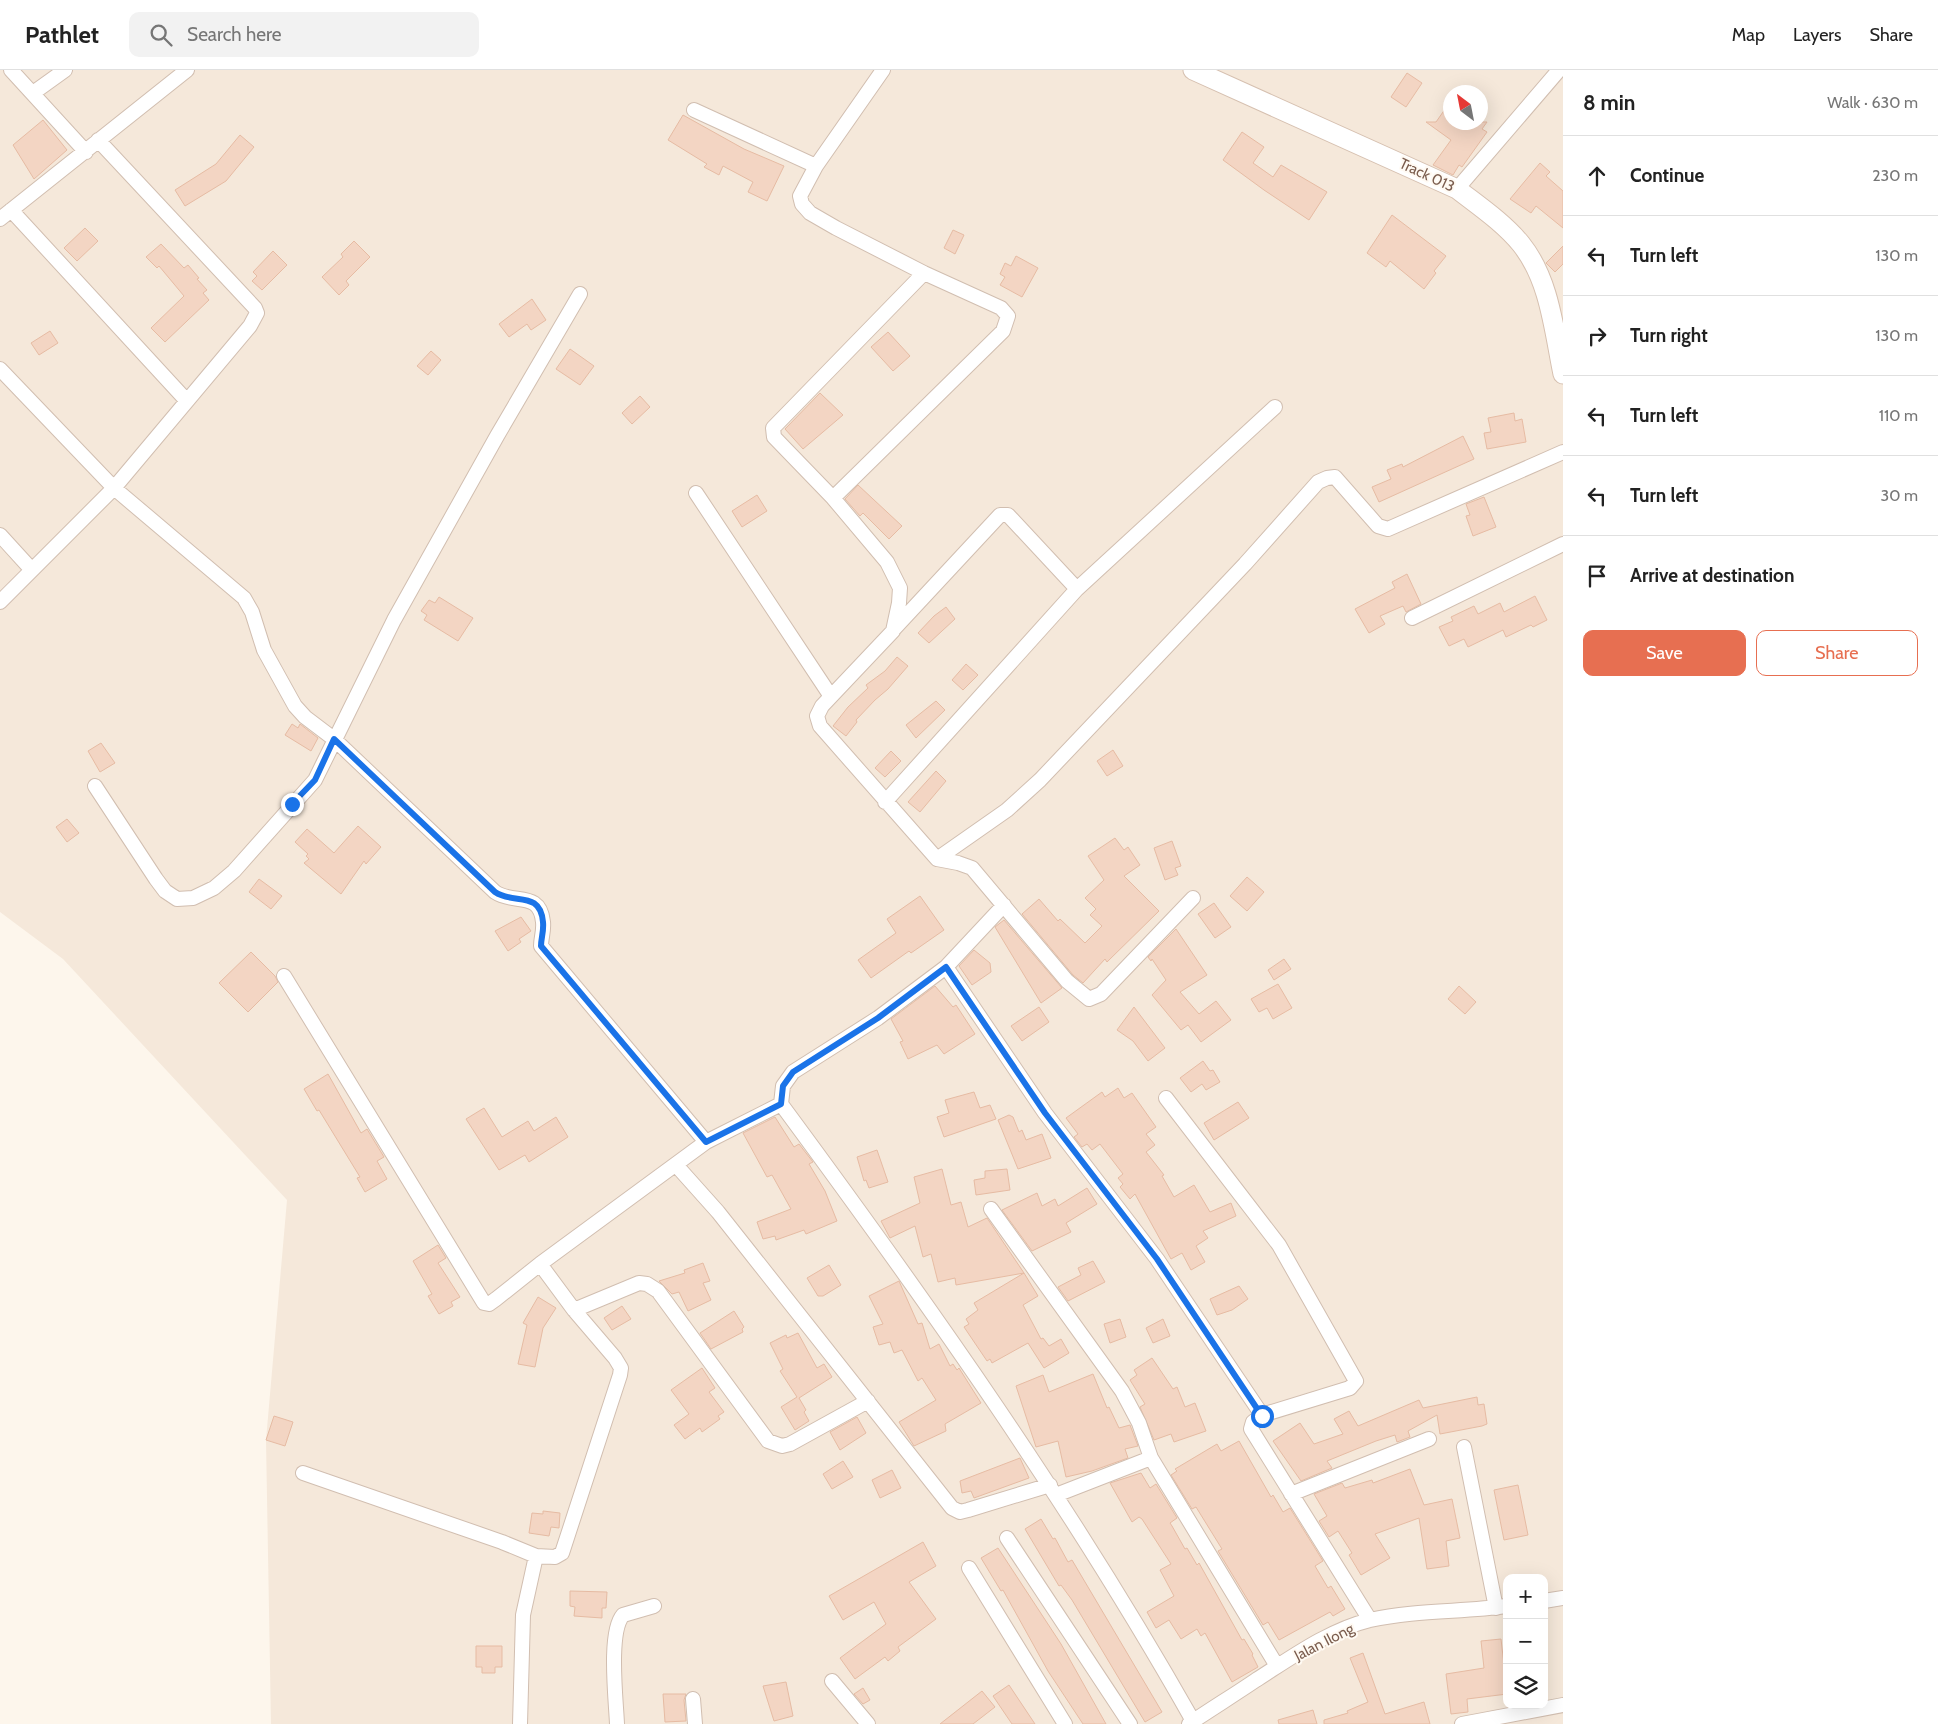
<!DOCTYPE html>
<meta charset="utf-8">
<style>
body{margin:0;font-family:Cabin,sans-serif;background:#f2f2f2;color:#222}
.controls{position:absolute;right:15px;bottom:15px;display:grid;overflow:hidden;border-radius:10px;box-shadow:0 5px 20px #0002}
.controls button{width:45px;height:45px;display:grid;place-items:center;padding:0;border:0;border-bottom:1px solid #e0e0e0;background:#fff;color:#222;font:25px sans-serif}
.compass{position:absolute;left:1443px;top:15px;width:45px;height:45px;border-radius:50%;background:#fff;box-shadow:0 5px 20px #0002;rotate:328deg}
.stop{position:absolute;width:15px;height:15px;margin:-11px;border:4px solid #1a73e8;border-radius:50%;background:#fff}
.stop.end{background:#1a73e8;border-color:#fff;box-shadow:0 1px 5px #0008}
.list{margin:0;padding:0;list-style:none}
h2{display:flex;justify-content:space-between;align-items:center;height:65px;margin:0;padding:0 20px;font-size:21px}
h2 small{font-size:16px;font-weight:400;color:#767676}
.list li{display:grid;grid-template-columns:32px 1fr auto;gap:15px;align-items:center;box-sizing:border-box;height:80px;padding:0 20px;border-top:1px solid #e0e0e0}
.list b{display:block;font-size:19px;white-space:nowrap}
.list em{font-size:16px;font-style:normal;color:#767676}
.actions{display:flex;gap:10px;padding:15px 20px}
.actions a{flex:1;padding:11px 0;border:1px solid #e76f51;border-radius:10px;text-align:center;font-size:18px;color:#e76f51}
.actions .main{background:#e76f51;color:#fff}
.icon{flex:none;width:28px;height:28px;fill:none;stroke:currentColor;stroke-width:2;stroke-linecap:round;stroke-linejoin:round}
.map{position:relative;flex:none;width:1563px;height:1654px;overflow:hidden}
header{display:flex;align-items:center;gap:30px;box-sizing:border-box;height:70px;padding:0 25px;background:#fff;border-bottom:1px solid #e0e0e0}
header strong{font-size:24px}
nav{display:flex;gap:28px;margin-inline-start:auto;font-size:18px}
.search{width:350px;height:45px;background:#f2f2f2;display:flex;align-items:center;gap:12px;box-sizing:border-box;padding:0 18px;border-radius:10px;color:#767676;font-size:19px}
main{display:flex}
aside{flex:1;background:#fff}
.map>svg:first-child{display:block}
.residential{fill:#f5e8da;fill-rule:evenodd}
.building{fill:#f3d5c3;stroke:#e6bba3}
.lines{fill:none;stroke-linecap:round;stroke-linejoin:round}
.street-casing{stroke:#d1beb0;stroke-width:16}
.secondary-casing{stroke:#d6c0b0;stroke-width:21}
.street{stroke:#fff;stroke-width:14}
.secondary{stroke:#fff;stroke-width:19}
.route{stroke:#1a73e8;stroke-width:6}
.labels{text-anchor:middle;stroke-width:4;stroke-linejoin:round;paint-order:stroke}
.street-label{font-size:15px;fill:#7a5c4d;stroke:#fffaf3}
</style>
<header>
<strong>Pathlet</strong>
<div class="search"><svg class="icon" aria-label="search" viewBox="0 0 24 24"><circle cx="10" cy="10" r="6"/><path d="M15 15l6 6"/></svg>Search here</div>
<nav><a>Map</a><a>Layers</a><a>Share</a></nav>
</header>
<main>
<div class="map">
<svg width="1563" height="1654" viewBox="0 0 1563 1654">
<rect width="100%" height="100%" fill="#fdf6ec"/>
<path class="residential" d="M0,0H1563V1654H271L266,1370L287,1130L63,889L0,842ZM1450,22H1480V52H1450ZM1507,1508H1544V1635H1507Z"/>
<path class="building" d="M1407,3L1422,13L1406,37L1391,27Z
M1450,32V52H1487L1482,59L1487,62L1462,97L1459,95L1453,105L1433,95L1451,70L1426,52H1436Z
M683,45L744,79L784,96L767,131L748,122L753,112L723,96L719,105L704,97L707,94L668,70Z
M43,50L67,80L34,109L13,75Z
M1242,62L1264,77L1253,93L1273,107L1281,95L1327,122L1309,150L1264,120L1223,90Z
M240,65L254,77L226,111L185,136L175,120L216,94Z
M1540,93L1550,102L1546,106L1563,121V158L1536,136L1531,143L1510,129Z
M1392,145L1446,186L1434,201L1436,203L1424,219L1390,191L1386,197L1367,183Z
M85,158L98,171L77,191L64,178Z
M953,160L964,165L955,184L944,178Z
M354,171L370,187L346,211L349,215L339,225L322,207L343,187L341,184Z
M161,174L184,198L188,195L199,208L197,209L207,220L203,223L209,230L165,272L151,258L184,226L159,196L157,198L146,187Z
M1563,176V194L1555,202L1546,193Z
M273,181L287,195L262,220L252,211L257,206L253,202Z
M1016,186L1038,198L1022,227L1000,215L1005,207L1000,204L1005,193L1011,196Z
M532,229L546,250L531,260L527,254L509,267L499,254Z
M50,261L58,273L39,285L31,273Z
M888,262L910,286L893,301L871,277Z
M570,279L594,296L580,315L556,299Z
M431,281L441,290L428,305L417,296Z
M820,323L843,345L803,379L785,359Z
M640,326L650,337L632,354L622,343Z
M1514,343L1515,351L1522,349L1526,372L1487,379L1484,363L1491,362L1488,348Z
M1463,366L1474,389L1379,432L1372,417L1391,409L1387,400L1402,394L1403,397Z
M858,415L902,456L889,469L863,443L860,446L845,429Z
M757,425L767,441L742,457L732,441Z
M1484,427L1496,457L1473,466L1466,446L1470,445L1466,434Z
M1407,504L1421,534L1406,542L1403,536L1380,546L1385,554L1369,563L1355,539L1395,518L1392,512Z
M1535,526L1547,550L1533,557L1531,555L1506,567L1503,560L1468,577L1464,569L1449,576L1439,557L1453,551L1451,547L1474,536L1478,544L1500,533L1504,542Z
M439,527L473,548L458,571L424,550L427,545L421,541L429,530L435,533Z
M946,537L955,549L929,573L918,563L934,546Z
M897,587L908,596L888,619L875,630L856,650L857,652L846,666L833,656L848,637L868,618L866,615L885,601Z
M966,594L978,605L963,620L952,610Z
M936,631L945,640L916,668L906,655Z
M292,654L298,658L300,654L318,668L311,681L285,665Z
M101,673L115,693L100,702L88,681Z
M1113,680L1123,696L1107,706L1097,691Z
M891,681L901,691L885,707L875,698Z
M936,701L946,711L920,742L908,732Z
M67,749L79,763L67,772L56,757Z
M358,756L381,777L366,794L364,791L341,824L304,793L309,789L306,786L308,784L295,772L307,759L334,783Z
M1115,768L1124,780L1128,777L1140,795L1124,806L1159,841L1107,892L1105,889L1083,913L1073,905L1022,844L1039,829L1058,851L1060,849L1085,873L1102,856L1090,845L1096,839L1085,828L1104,810L1088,786Z
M1172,771L1181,796L1175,798L1178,805L1165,810L1154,778Z
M1247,807L1264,822L1247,841L1230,826Z
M259,809L282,826L271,839L249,822Z
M920,826L944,860L911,883L909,881L871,908L858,890L896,863L887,849Z
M1214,833L1231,857L1215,868L1198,844Z
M521,847L531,861L519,869L521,872L508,881L495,861Z
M1004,850L1062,918L1041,933L995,857Z
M1176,859L1207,905L1180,922L1199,944L1216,931L1231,950L1201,972L1188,955L1181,960L1152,925L1166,910L1152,889L1151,891L1148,887Z
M974,880L990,893L991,902L972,915L959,896Z
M251,882L275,906L278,912L248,942L219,913Z
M1284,889L1291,899L1274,910L1268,900Z
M1278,914L1292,938L1273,949L1267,938L1259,942L1251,929Z
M935,916L953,937L956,935L975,964L944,984L937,975L908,989L900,972L903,971L891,949Z
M1459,916L1476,932L1465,944L1448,929Z
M1039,937L1049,952L1022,971L1011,956Z
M1134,937L1165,978L1148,991L1133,971L1117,960Z
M1203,991L1210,1001L1213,1000L1220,1012L1206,1020L1202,1014L1191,1022L1180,1008Z
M328,1004L361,1063L367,1059L384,1087L377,1091L387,1109L365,1122L357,1108L360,1107L319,1040L317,1041L304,1019Z
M1118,1018L1124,1028L1132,1023L1156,1057L1146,1064L1155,1075L1146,1082L1164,1105L1162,1106L1174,1127L1194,1115L1210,1142L1231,1133L1236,1146L1203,1161L1208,1168L1196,1176L1205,1192L1191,1200L1182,1183L1171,1189L1135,1124L1130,1129L1120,1117L1123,1114L1118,1108L1123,1104L1100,1074L1092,1080L1087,1074L1082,1077L1074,1067L1078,1064L1066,1048L1102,1022L1105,1027Z
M974,1022L980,1038L990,1035L996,1049L944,1067L937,1047L949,1043L945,1030Z
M1238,1032L1249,1048L1214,1070L1204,1053Z
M484,1038L502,1067L528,1051L534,1061L556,1047L568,1067L529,1092L525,1085L499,1100L466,1049Z
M1009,1045L1013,1047L1019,1062L1022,1060L1026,1070L1042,1064L1051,1088L1018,1099L998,1050Z
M775,1047L794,1077L799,1074L813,1092L809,1094L825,1121L837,1151L806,1164L804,1160L776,1170L775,1166L763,1169L757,1152L791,1139L772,1105L767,1107L743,1063Z
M877,1080L888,1112L869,1118L866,1110L864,1111L857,1087Z
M942,1099L951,1135L961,1132L968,1157L987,1148L1024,1203L956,1215L955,1208L938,1212L931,1184L923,1187L915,1156L890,1168L881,1151L920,1133L914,1107Z
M1007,1099L1010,1120L976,1125L974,1110L985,1108V1101Z
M1087,1118L1097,1134L1066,1153L1071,1162L1032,1181L1002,1140L1037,1123L1042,1136L1055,1129L1058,1136Z
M438,1175L446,1188L438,1193L460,1227L451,1232L453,1236L439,1244L428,1226L432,1224L413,1191Z
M1093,1191L1105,1212L1068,1231L1058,1217L1081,1205L1078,1198Z
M703,1193L710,1211L703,1213L711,1230L688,1241L679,1222L672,1224L659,1211L685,1203L684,1200Z
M829,1195L841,1215L823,1226H818L807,1208Z
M1024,1203L1038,1226L1023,1235L1041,1269L1043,1268L1049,1276L1061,1269L1069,1283L1044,1298L1028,1273L992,1293L990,1289L987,1291L964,1257L969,1254L966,1249L978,1240L974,1233Z
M899,1211L918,1254L922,1253L930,1279L939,1274L950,1296L953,1294L957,1300L959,1298L981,1333L945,1354L946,1361L914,1376L899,1352L936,1330L922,1308L918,1311L902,1280L894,1283L890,1272L879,1275L873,1257L883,1254L869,1226Z
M1239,1216L1248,1229L1232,1240L1217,1245L1210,1229Z
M538,1227L556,1238L543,1258L535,1297L518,1294L527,1255L523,1253Z
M622,1236L631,1249L612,1260L604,1248Z
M734,1241L744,1257L742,1259L743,1262L711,1279L700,1263Z
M1120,1249L1126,1267L1110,1273L1104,1254Z
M1163,1249L1170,1266L1153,1273L1146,1258Z
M798,1263L817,1298L824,1294L832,1307L799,1328L806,1340L804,1342L809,1351L795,1360L781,1337L797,1327L780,1301L783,1299L770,1273L786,1265L787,1268Z
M1152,1288L1173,1319L1177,1317L1185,1337L1195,1333L1206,1361L1174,1372L1171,1364L1154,1370L1140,1337L1145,1334L1130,1310L1137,1305L1134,1300Z
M702,1298L715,1318L709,1322L724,1342L718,1346L720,1349L702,1362L700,1358L685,1369L674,1355L689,1344L671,1320Z
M1093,1304L1107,1338L1109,1337L1119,1358L1130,1355L1138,1376L1125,1379L1128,1388L1092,1401L1066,1407L1058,1371L1036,1377L1016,1316L1043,1305L1049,1322Z
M1477,1327L1478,1335L1484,1334L1487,1354L1482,1356L1440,1364L1437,1345L1408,1361L1410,1367L1397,1372L1395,1365L1376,1371L1327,1391L1332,1398L1301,1411L1273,1371L1300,1353L1314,1374L1343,1364L1334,1349L1349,1341L1358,1356L1419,1330L1423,1338Z
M274,1346L293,1352L285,1376L266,1370Z
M857,1347L866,1363L840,1380L830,1362Z
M1239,1371L1271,1427L1273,1425L1283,1442L1290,1438L1323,1491L1315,1496L1328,1518L1331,1516L1345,1539L1333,1546L1330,1542L1279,1570L1268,1552L1263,1555L1218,1481L1222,1479L1196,1437L1192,1439L1171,1405L1177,1401L1175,1399L1217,1374L1221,1381Z
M1020,1388L1029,1408L974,1428L971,1421L962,1423L960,1411Z
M843,1391L853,1407L832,1419L823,1404Z
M1410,1399L1424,1435L1452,1429L1460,1468L1446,1471L1449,1496L1427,1499L1419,1448L1375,1464L1390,1488L1361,1505L1349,1485L1352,1483L1338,1461L1329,1467L1319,1451L1327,1446L1314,1424L1342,1413L1345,1418L1372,1410L1373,1413Z
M892,1400L901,1418L880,1428L872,1410Z
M1141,1403L1150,1418L1156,1414L1177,1448L1170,1453L1172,1456L1185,1479L1187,1478L1197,1495L1199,1493L1242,1570L1244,1569L1253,1584L1252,1585L1258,1597L1232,1612L1205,1563L1201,1566L1197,1559L1181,1569L1169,1550L1156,1558L1147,1542L1174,1526L1160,1500L1171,1494L1142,1449L1139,1447L1132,1452L1110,1413Z
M1518,1415L1528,1465L1504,1470L1494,1420Z
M543,1441L560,1443L559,1458L551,1457L549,1466L529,1463L532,1443L543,1444Z
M1041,1449L1053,1469L1055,1468L1068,1492L1072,1490L1162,1642L1145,1652L1072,1530L1061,1515L1059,1516L1025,1459Z
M923,1472L936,1496L909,1512L936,1549L898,1577L900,1581L888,1591L885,1587L855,1609L840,1588L886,1554L874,1532L843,1550L829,1526Z
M998,1478L1061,1574L1106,1654H1083L1048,1601L1003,1520L1001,1521L981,1488Z
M570,1521L607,1522L606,1538H602V1548L574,1546L575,1537L570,1536Z
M1501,1569L1504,1595H1507V1624L1467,1629L1468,1642L1451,1644L1446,1604L1484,1598L1481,1571Z
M476,1576H502V1597H495V1603H482V1597H476Z
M1363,1583L1385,1644L1424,1632L1430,1654H1324V1650L1348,1643L1347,1641L1368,1632L1350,1588Z
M786,1612L793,1646L774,1651L763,1616Z
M1009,1615L1035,1654H1012L993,1626Z
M863,1618L870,1630L863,1634L854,1624Z
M982,1621L995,1637L973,1654H940Z
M663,1624H686L684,1630L686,1651L665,1652Z
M1313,1640L1317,1654H1279L1278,1650Z"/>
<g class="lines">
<g class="street-casing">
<path id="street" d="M11,0L86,82
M33,23L65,0
M694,40L816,96
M1457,119L1559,0
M11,140L186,330
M0,149L187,0
M924,203L773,358L774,367L833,428L887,492L900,518L899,533L893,561L822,636L817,646L820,656L937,789L958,793L972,798L1067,911L1089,929L1101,924L1193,828
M0,299L114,418L244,528L252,542L264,580L295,636L305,647L334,669L495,822C514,835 540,820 543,852C544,861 541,868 541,876L706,1072
M696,423L830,625
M833,428L1003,261L1008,246L1001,238L924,203L836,158L810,143L802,134L800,126L816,96L883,0
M0,465L31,499
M0,532L114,418L250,256L257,243L255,238L98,70
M1412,548L1563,474
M893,560L1000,445H1008L1077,519
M95,716L156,809L165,821L177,829L193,828L214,818L234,801L315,710L394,550L497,366L580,224
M885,732L1077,519L1275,337
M937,789L1007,740L1040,710L1245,494L1318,412L1327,408L1335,407L1378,456L1388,459L1563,382
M1004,835L946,897L878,948L793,1002L783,1016L781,1034C928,1233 1071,1435 1193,1651
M946,897L1045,1043L1157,1189L1262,1345
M284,906L484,1233L489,1234L496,1229L540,1194L706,1072L781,1034
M1166,1028L1279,1175L1356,1311L1350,1318L1262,1345L1253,1352L1251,1359L1370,1550
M676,1095L718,1142L952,1438L960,1442L968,1440L1050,1415
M991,1139L1122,1321L1139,1353L1151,1388L1277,1596
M574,1240L639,1213L647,1214L658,1221L768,1371L782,1376L790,1374L868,1331
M1464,1377L1496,1538
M303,1403L502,1472L536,1486L555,1487L562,1483L620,1305L621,1298L615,1288L574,1240L540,1194
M1291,1424L1429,1369
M1056,1425L1151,1388
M1007,1468L1130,1654
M969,1498L1065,1654
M1544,1531L1563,1528
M832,1611L868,1654
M693,1629L695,1654
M520,1654L523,1545L536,1486
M617,1654C616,1630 608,1562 623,1545L654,1536
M1189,1654C1211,1639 1234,1625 1256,1610C1292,1587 1329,1560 1370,1550C1415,1540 1462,1542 1507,1536
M1462,1654L1563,1635"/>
</g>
<g class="secondary-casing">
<path id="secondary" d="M1193,0L1457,119C1479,136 1504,153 1521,174C1550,210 1554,261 1563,304"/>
</g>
<use href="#street" class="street"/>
<use href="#secondary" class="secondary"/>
</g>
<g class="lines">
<path class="route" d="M292,734L315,710L334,669L495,822C514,835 540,820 543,852C544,861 541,868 541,876L706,1072L781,1034L783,1016L793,1002L878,948L946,897L1045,1043L1157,1189L1262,1346"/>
</g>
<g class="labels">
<g class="street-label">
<text transform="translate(1427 105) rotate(25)" y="5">Track 013</text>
<text transform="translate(1324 1572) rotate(-27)" y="5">Jalan Ilong</text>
</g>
</g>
</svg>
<div class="controls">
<button>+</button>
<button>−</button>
<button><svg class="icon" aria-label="layers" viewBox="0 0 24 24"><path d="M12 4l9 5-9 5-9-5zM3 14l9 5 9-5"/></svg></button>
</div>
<svg class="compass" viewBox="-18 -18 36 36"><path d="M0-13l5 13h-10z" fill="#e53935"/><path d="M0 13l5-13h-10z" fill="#767676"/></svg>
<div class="stop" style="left:1262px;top:1346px"></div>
<div class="stop end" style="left:292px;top:734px"></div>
</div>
<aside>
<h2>8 min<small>Walk · 630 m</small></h2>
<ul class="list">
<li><svg class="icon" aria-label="ahead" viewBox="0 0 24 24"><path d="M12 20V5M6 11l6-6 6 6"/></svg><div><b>Continue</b></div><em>230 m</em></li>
<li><svg class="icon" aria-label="left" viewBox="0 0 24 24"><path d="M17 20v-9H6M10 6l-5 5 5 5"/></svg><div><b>Turn left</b></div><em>130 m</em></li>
<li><svg class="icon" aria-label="right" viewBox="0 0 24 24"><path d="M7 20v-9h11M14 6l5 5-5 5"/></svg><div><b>Turn right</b></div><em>130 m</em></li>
<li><svg class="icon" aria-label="left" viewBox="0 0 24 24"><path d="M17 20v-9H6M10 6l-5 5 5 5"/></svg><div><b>Turn left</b></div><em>110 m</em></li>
<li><svg class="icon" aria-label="left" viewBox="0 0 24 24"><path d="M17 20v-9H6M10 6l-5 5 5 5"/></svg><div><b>Turn left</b></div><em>30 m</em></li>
<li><svg class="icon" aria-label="arrive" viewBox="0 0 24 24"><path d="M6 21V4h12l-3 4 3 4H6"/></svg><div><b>Arrive at destination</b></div></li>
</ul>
<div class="actions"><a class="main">Save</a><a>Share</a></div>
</aside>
</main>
